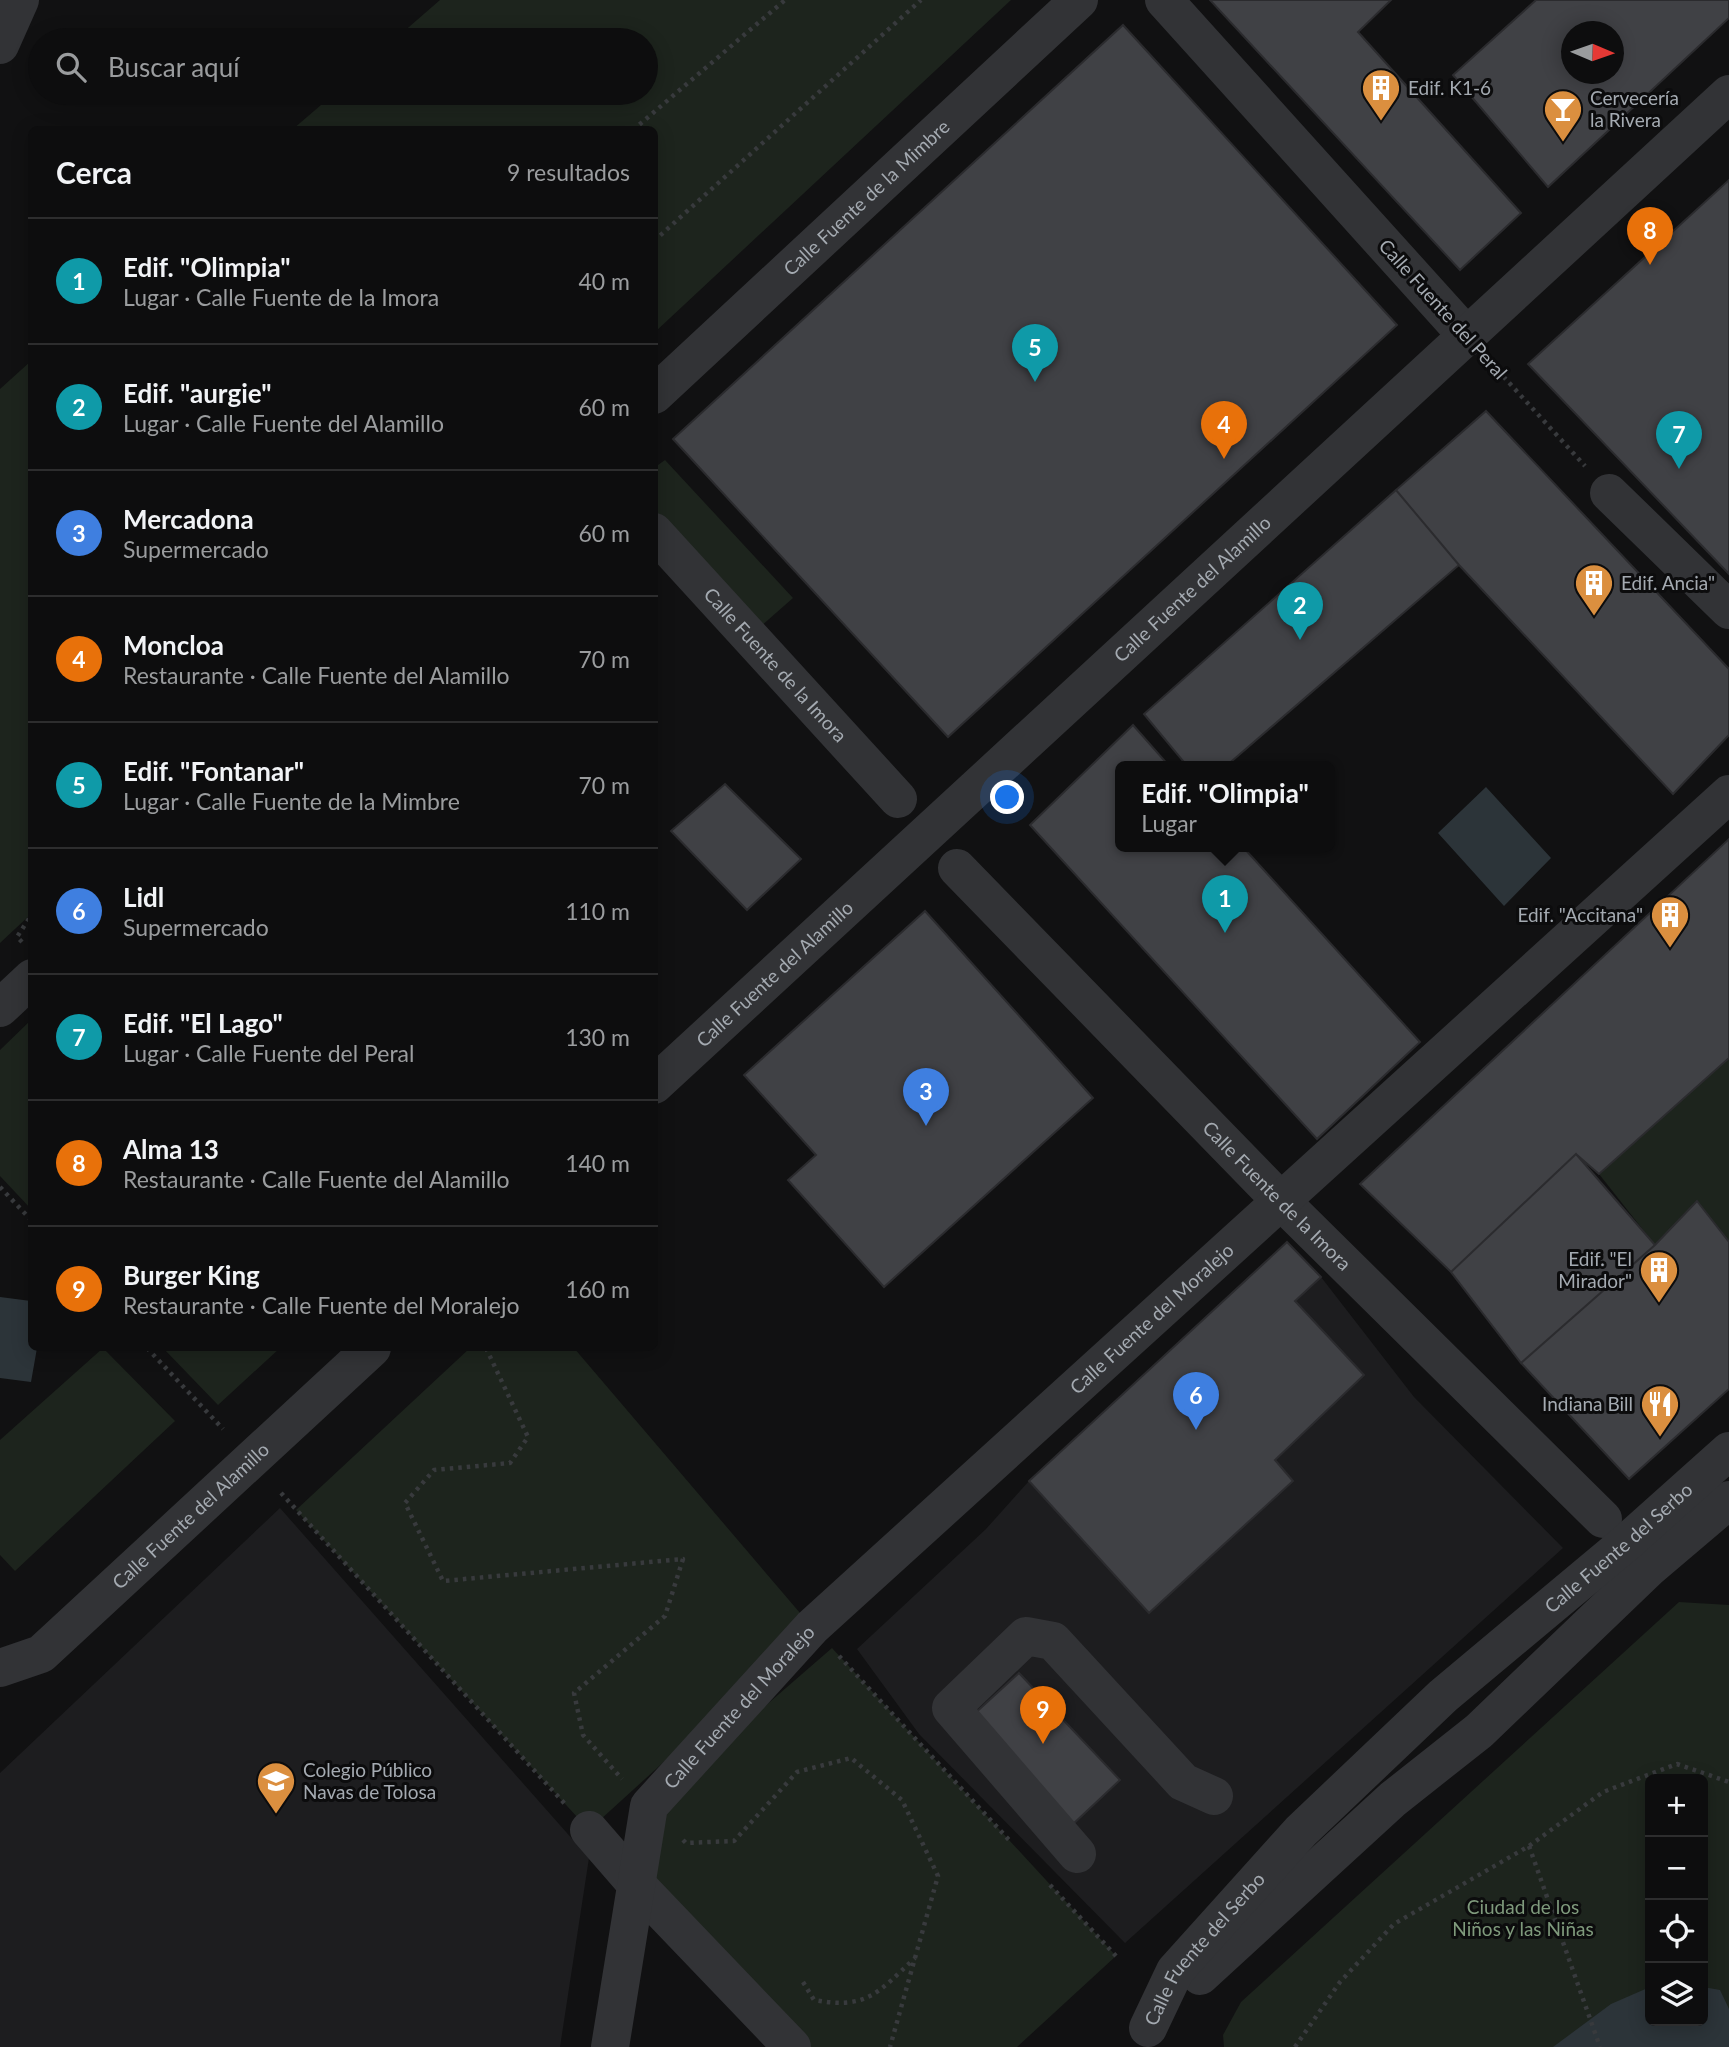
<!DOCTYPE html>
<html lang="es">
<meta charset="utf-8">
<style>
body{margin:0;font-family:Lato,sans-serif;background:#1b1b1c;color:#f1f3f6}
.controls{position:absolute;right:21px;bottom:21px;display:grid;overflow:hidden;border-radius:10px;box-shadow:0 4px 18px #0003}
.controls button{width:63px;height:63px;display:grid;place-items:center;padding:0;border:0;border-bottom:2px solid #2d2d2e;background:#0d0d0e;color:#f1f3f6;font:35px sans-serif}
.compass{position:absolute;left:1561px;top:21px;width:63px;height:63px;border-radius:50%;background:#0d0d0e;box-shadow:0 4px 18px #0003;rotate:92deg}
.you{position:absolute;left:1008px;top:798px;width:24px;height:24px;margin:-18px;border:5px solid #fff;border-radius:50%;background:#1a73e8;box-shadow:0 0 0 10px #1a73e833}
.badge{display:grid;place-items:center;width:46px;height:46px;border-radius:50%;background:#db8f3f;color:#fff;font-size:23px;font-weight:700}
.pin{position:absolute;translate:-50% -58px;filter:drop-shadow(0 2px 4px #0008)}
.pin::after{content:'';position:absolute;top:37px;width:24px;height:21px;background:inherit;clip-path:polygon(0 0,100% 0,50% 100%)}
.popup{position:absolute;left:1115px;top:761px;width:220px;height:91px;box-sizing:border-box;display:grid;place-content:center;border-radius:10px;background:#0d0d0e;filter:drop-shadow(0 2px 5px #0005);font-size:23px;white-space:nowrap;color:#9a9c9e}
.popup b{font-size:26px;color:#f1f3f6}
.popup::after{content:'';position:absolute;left:50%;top:100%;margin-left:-14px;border:14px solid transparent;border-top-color:#0d0d0e}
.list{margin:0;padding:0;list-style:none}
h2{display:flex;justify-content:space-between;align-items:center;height:91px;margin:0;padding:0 28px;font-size:30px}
h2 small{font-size:23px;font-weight:400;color:#9a9c9e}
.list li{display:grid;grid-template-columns:46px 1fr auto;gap:21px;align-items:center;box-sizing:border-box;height:126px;padding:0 28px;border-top:2px solid #2d2d2e}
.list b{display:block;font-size:26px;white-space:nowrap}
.list p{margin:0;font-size:23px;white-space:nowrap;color:#9a9c9e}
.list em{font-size:23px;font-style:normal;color:#9a9c9e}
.icon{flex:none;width:38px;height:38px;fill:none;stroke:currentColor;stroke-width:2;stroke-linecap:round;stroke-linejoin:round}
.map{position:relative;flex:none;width:1729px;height:2047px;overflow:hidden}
.search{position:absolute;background:#0d0d0e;box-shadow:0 4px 18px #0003;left:28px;top:28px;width:630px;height:77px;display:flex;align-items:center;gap:18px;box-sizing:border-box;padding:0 24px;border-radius:38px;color:#9a9c9e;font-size:26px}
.panel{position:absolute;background:#0d0d0e;box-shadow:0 4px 18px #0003;left:28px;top:126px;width:630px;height:1225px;border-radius:10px}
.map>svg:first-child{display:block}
.built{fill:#1d1d1f}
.green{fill:#1d241d;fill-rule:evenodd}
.water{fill:#2c3439}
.building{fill:#404145;stroke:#2b2b2e;stroke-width:2;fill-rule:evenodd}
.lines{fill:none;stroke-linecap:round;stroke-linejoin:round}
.path{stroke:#383a3d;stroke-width:4.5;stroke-dasharray:3.5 5;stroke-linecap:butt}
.minor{stroke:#323336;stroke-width:38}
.labels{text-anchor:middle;stroke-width:6;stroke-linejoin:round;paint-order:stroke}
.poi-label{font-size:19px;fill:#a4aab1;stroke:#0c0c0d;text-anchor:start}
.street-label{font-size:19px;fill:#a4aab1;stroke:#0c0c0d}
.park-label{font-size:19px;fill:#7f9a7c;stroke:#0c0c0d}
</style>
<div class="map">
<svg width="1729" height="2047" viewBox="0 0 1729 2047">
<rect width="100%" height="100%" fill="#111112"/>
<path class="built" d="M1287,1242L1321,1277L1414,1397L1563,1548L1125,1943L919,1734L857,1649L986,1529L1029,1481Z
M280,1508L589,1858L560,2047H0V1773Z"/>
<path class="green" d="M440,0H1011L655,332L654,130L293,129L335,93H646V40H394Z
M31,361V914L0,943V389Z
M665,460L793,598L759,628L655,515V462L658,465Z
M31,1020V1209L0,1176V1050Z
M1729,1058V1242L1697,1201L1655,1245L1599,1174Z
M103,1348L175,1421L15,1571L0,1555V1440Z
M163,1348H280L218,1405Z
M470,1348H574L812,1627L589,1830L296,1510Z
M1679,1602L1729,1605V2047H1224L1223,2035L1241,2002ZM1650,1779H1703V2021H1650Z
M832,1648L1116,1956L1017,2047H790L646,1895L654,1831L682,1778Z"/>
<path class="water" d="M1486,787L1551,858L1504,906L1438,833Z
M0,1297L31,1301L32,1348H37L31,1382L0,1378Z
M1650,1987V2021H1703V1987L1720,1990L1729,2009V2047H1553L1611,2004Z"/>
<path class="building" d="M1210,0H1391L1358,32L1521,213L1460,270Z
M1536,0H1729V18L1548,187L1453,75ZM1572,32H1614V74H1572Z
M1123,25L1397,325L948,737L673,439Z
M1729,180V574L1528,364Z
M1486,411L1729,669V735L1673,794L1459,565L1396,490Z
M1396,490L1459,565L1225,767H1188L1144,714Z
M1133,725L1170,767H1120V847H1243L1420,1042L1317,1139L1030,825Z
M725,784L801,859L747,910L671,831Z
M1729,839V1058L1599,1174L1576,1154L1451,1272L1360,1184Z
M925,911L1093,1098L884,1287L788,1180L816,1155L744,1075Z
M1576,1154L1655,1245L1521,1363L1451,1272Z
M1697,1201L1729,1242V1389L1629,1479L1521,1363L1655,1245Z
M1287,1242L1321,1277L1295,1301L1364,1375L1275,1460L1293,1481L1149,1613L1029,1481Z
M1019,1673L1120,1780L1072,1825L972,1716Z"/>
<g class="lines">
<path class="path" d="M633,130L785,0
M654,241L921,0
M1492,364L1585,466
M22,942L17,937L32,914
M0,1187L32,1221
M147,1348L223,1429
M486,1348L528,1437L510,1463L434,1470L405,1503L443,1581L683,1559L665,1616L574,1693L583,1735L622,1779
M281,1493L565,1804
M839,1656L1009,1840
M683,1840L686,1843L734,1841L797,1772L851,1758L902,1800L938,1876L890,2047
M1529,1846L1600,2047
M1050,1885L1116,1956
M803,1982L814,2000C868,2010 878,1992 915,1958
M1295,2047L1340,1982L1394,1924L1529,1846L1603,1792L1677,1764L1729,1782"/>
<g class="minor">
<path d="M1164,0L1468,337"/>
<path d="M0,45L20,0"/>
<path id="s1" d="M654,395L1079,0"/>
<path d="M1609,493L1729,610"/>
<path id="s2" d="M654,532L898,799"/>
<path id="s3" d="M957,868L1280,1200L1603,1519"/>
<path d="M0,1008L32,978"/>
<path id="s4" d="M654,1085L1729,94"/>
<path id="s5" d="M0,1668L41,1654L372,1348"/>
<path d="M589,1830L635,1883L792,2047"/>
<path d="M1077,1854L951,1708L1026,1636L1053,1641L1183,1782L1214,1796"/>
<path d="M1200,1976L1393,1799L1479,1731L1649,1568L1729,1500"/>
<path id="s6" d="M1148,2028L1175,1971L1301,1831L1443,1696L1626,1543L1729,1451"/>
<path id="s7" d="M610,2047L649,1806L812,1627L1729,794"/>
</g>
</g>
<defs>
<g id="building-pin" transform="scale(2.0125)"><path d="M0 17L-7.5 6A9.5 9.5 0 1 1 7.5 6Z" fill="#db8f3f" stroke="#0c0c0d"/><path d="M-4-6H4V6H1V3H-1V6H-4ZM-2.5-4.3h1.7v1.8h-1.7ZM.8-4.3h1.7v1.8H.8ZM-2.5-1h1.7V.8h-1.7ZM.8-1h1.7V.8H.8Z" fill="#fff"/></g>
<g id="bar-pin" transform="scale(2.0125)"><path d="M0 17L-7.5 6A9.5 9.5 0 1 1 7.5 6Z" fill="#db8f3f" stroke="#0c0c0d"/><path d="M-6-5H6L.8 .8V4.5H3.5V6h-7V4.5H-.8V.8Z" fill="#fff"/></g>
<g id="restaurant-pin" transform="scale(2.0125)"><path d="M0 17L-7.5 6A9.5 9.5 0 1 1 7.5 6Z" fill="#db8f3f" stroke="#0c0c0d"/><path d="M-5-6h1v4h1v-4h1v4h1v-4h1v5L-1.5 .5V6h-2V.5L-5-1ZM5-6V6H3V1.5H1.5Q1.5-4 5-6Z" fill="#fff"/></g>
<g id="school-pin" transform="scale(2.0125)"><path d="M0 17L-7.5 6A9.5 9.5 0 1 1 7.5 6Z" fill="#db8f3f" stroke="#0c0c0d"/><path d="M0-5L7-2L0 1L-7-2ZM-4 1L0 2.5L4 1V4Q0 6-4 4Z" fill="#fff"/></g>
</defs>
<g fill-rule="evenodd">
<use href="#building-pin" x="1381" y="88"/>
<use href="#bar-pin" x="1563" y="109"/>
<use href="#building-pin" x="1594" y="583"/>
<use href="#building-pin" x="1670" y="915"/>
<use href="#building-pin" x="1659" y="1270"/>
<use href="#restaurant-pin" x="1660" y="1404"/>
<use href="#school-pin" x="276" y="1781"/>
</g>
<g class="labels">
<g class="poi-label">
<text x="1408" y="95">Edif. K1-6</text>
<text x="1590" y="105">Cervecería<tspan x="1590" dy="22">la Rivera</tspan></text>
<text x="1621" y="590">Edif. Ancia"</text>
<text x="1643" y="922" text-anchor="end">Edif. "Accitana"</text>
<text x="1632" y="1266" text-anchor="end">Edif. "El<tspan x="1632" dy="22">Mirador"</tspan></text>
<text x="1633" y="1411" text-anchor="end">Indiana Bill</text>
<text x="303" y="1777">Colegio Público<tspan x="303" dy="22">Navas de Tolosa</tspan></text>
</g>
<g class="street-label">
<text dy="7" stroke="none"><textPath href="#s1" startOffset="290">Calle Fuente de la Mimbre</textPath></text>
<text transform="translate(1443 309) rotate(48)" y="7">Calle Fuente del Peral</text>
<text dy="7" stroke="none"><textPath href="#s4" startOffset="732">Calle Fuente del Alamillo</textPath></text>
<text dy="7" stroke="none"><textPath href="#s2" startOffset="180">Calle Fuente de la Imora</textPath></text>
<text dy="7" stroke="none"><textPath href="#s4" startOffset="164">Calle Fuente del Alamillo</textPath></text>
<text dy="7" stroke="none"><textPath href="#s3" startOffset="458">Calle Fuente de la Imora</textPath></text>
<text dy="7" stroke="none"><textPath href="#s7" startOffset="945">Calle Fuente del Moralejo</textPath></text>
<text dy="7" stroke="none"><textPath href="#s5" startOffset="247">Calle Fuente del Alamillo</textPath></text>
<text dy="7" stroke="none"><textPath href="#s6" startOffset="677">Calle Fuente del Serbo</textPath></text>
<text dy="7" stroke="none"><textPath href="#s7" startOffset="378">Calle Fuente del Moralejo</textPath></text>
<text dy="7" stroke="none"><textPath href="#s6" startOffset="98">Calle Fuente del Serbo</textPath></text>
</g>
<g class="park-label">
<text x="1523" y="1914">Ciudad de los<tspan x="1523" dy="22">Niños y las Niñas</tspan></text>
</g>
</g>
</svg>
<div class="controls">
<button>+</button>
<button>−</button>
<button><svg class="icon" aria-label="locate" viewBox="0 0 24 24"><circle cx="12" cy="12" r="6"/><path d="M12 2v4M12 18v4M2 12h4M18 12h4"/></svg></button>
<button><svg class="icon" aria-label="layers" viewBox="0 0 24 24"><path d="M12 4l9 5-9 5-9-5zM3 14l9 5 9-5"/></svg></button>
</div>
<svg class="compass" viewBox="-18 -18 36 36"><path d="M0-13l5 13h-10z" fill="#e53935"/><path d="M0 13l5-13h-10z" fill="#9a9c9e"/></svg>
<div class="you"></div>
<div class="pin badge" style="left:1225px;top:933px;background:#0f9aa8">1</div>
<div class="popup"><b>Edif. &quot;Olimpia&quot;</b>Lugar</div>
<div class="pin badge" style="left:1300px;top:640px;background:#0f9aa8">2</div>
<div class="pin badge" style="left:926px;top:1126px;background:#3f7fe0">3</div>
<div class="pin badge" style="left:1224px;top:459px;background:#e8710a">4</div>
<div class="pin badge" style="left:1035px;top:382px;background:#0f9aa8">5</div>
<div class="pin badge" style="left:1196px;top:1430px;background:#3f7fe0">6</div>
<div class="pin badge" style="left:1679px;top:469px;background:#0f9aa8">7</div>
<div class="pin badge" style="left:1650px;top:265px;background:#e8710a">8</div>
<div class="pin badge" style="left:1043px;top:1744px;background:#e8710a">9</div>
<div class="search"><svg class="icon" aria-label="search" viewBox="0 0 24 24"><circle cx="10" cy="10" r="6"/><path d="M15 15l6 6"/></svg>Buscar aquí</div>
<section class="panel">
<h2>Cerca<small>9 resultados</small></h2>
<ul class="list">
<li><span class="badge" style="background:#0f9aa8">1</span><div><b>Edif. &quot;Olimpia&quot;</b><p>Lugar · Calle Fuente de la Imora</p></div><em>40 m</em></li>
<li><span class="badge" style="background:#0f9aa8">2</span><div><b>Edif. &quot;aurgie&quot;</b><p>Lugar · Calle Fuente del Alamillo</p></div><em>60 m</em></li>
<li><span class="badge" style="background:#3f7fe0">3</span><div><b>Mercadona</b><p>Supermercado</p></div><em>60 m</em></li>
<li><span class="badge" style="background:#e8710a">4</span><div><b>Moncloa</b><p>Restaurante · Calle Fuente del Alamillo</p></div><em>70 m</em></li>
<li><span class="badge" style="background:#0f9aa8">5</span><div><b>Edif. &quot;Fontanar&quot;</b><p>Lugar · Calle Fuente de la Mimbre</p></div><em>70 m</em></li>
<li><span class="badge" style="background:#3f7fe0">6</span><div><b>Lidl</b><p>Supermercado</p></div><em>110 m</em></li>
<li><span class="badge" style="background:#0f9aa8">7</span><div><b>Edif. &quot;El Lago&quot;</b><p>Lugar · Calle Fuente del Peral</p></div><em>130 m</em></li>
<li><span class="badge" style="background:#e8710a">8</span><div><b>Alma 13</b><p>Restaurante · Calle Fuente del Alamillo</p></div><em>140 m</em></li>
<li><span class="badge" style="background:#e8710a">9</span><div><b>Burger King</b><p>Restaurante · Calle Fuente del Moralejo</p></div><em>160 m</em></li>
</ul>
</section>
</div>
